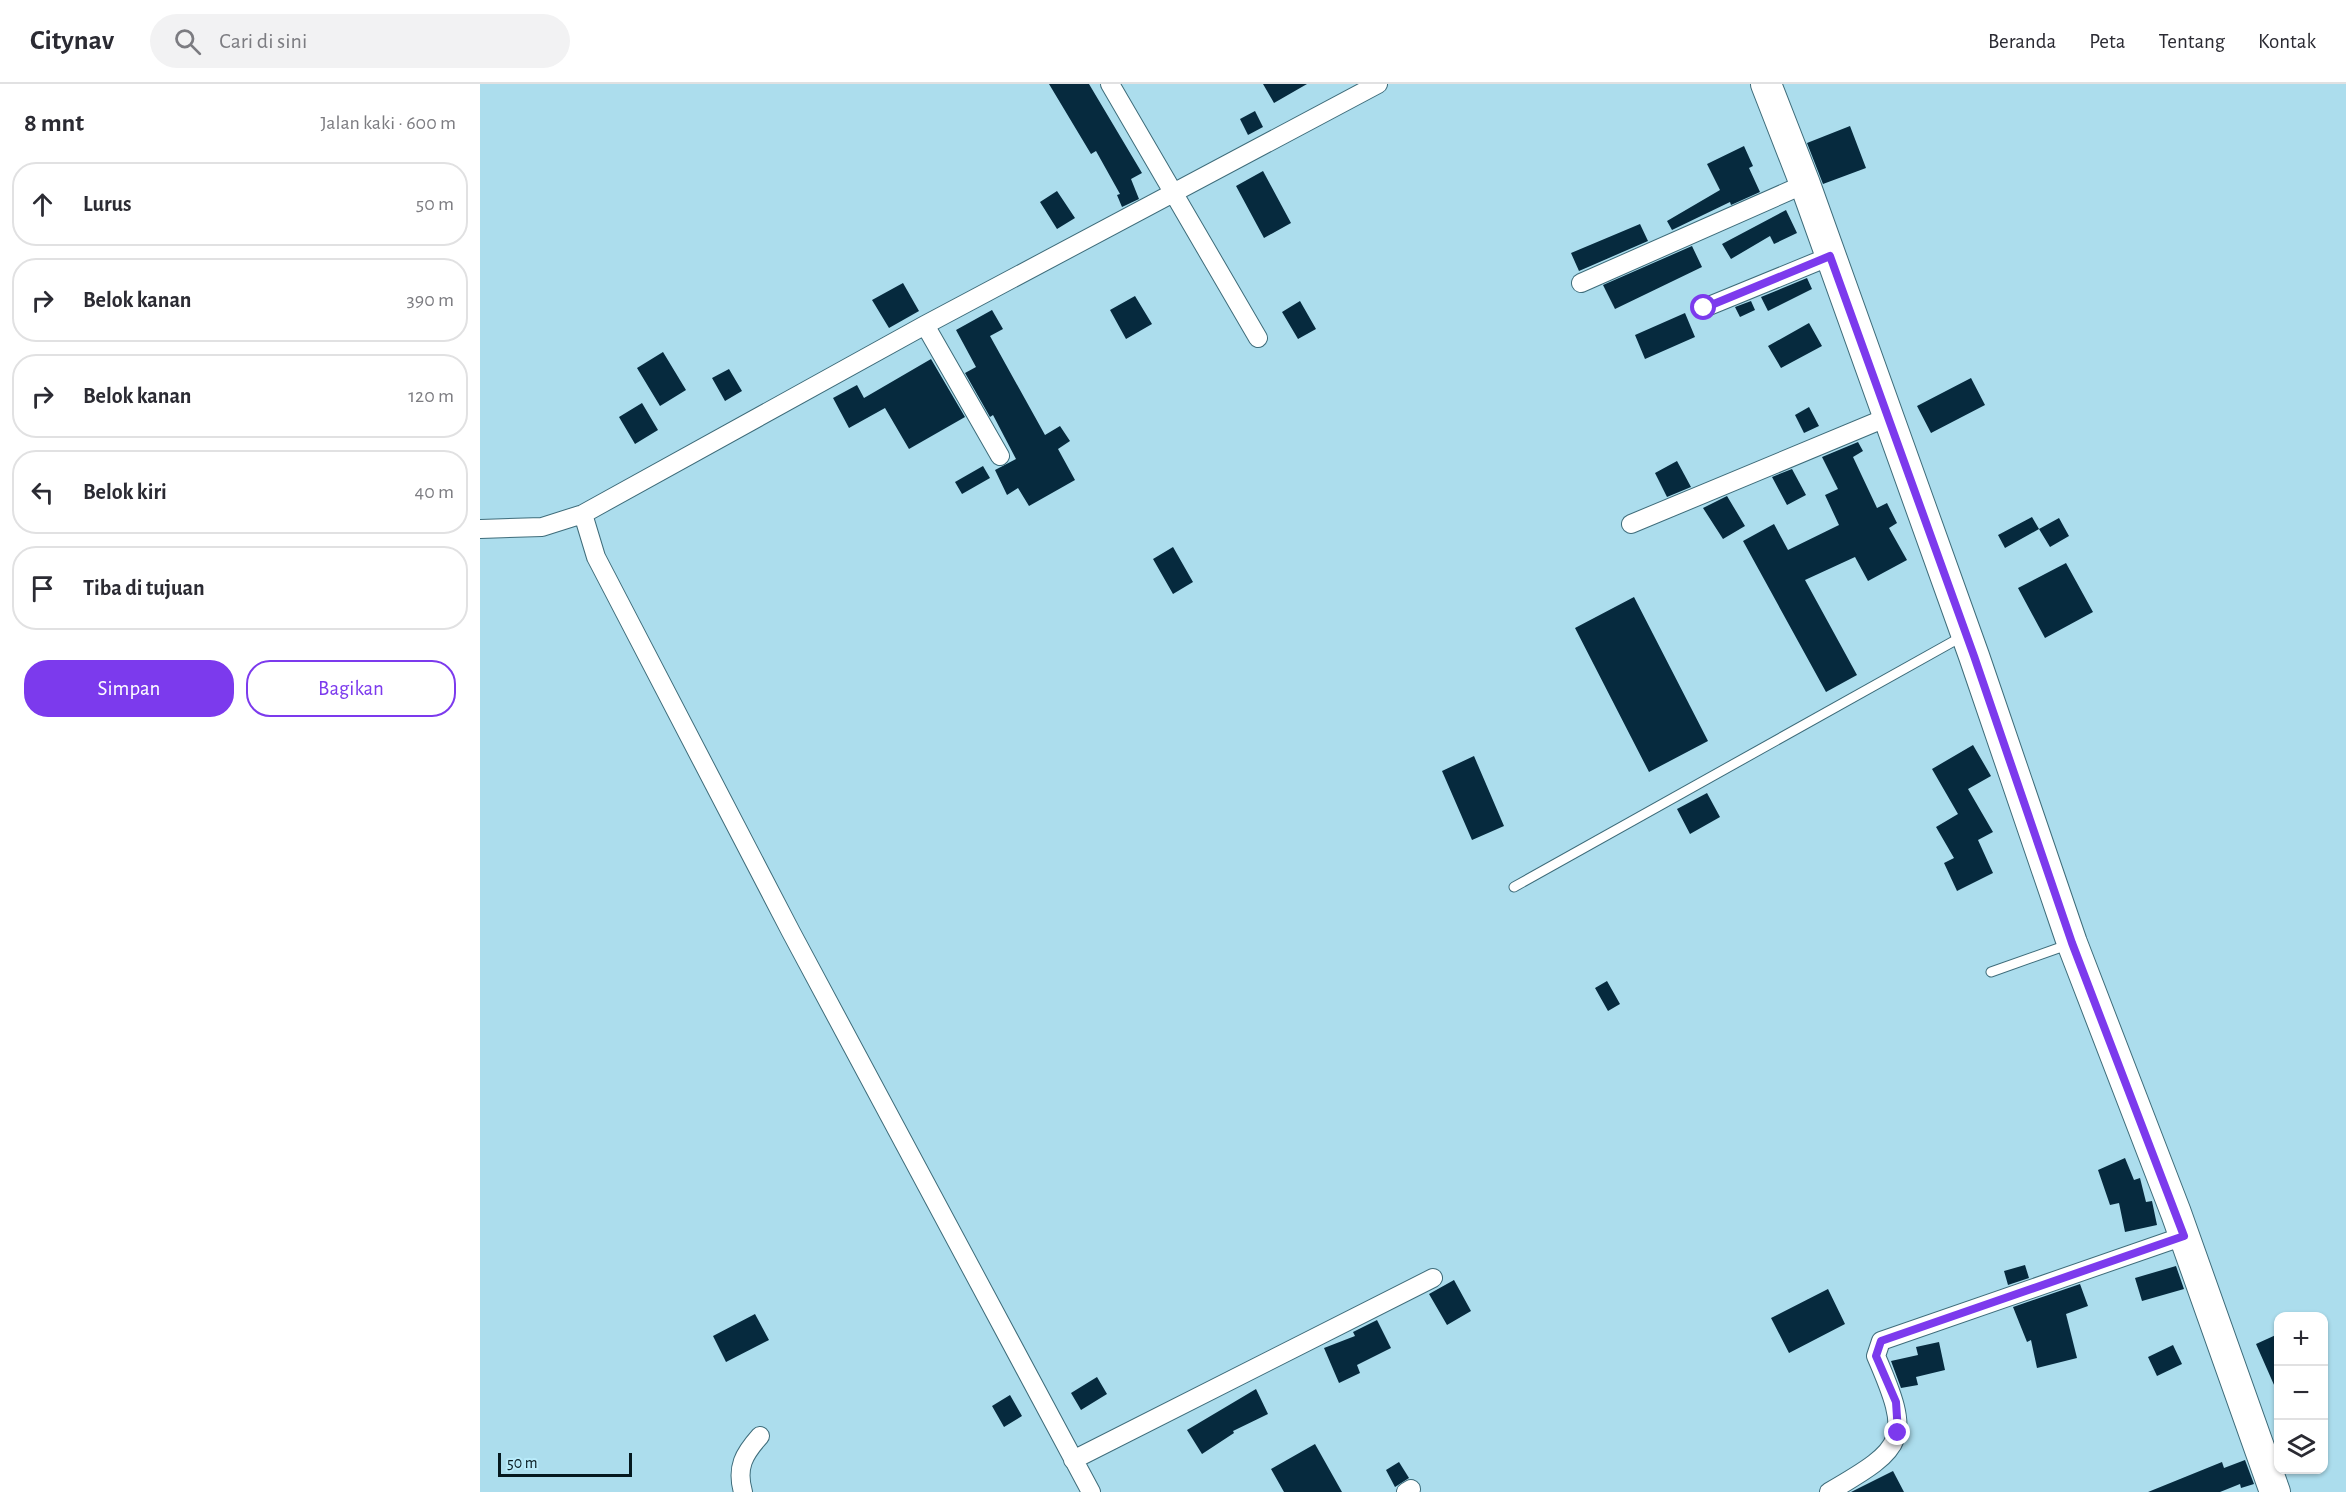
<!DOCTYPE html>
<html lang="id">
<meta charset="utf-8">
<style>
body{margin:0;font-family:"Alegreya Sans",sans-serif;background:#f2f2f3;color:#2b2b33}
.controls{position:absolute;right:18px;bottom:18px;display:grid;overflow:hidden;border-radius:12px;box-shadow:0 2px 4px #0004}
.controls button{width:54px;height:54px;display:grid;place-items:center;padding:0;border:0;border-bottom:2px solid #e1e1e2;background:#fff;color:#2b2b33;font:30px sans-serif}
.scale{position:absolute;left:18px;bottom:15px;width:134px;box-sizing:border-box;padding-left:6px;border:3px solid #05181e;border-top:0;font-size:16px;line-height:21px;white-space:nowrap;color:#05181e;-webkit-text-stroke:4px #b9ebfa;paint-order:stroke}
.stop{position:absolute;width:18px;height:18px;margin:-14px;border:4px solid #7c3aed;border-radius:50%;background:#fff}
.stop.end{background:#7c3aed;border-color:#fff;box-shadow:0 2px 6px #0008}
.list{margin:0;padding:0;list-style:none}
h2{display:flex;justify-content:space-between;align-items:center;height:78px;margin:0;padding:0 24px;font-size:26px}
h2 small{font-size:20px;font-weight:400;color:#7c7c81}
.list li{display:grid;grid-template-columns:39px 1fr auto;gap:18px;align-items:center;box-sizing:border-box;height:84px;margin:0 12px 12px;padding:0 12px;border:2px solid #e1e1e2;border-radius:24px}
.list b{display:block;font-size:22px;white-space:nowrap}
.list em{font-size:20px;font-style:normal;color:#7c7c81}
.actions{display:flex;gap:12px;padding:18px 24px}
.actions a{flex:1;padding:14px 0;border:2px solid #7c3aed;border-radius:24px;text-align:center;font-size:21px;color:#7c3aed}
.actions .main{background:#7c3aed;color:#fff}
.icon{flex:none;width:33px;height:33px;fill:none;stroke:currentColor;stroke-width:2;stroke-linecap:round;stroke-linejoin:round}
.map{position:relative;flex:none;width:1866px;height:1408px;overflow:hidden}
header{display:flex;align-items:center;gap:36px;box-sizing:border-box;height:84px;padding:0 30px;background:#fff;border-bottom:2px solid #e1e1e2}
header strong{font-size:28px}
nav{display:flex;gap:33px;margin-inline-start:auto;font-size:21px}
.search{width:420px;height:54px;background:#f2f2f3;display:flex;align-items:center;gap:15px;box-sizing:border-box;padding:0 21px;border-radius:33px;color:#7c7c81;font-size:22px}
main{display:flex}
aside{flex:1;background:#fff}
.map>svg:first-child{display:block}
.building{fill:#062a3e}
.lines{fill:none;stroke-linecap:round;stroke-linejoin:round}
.service-casing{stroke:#3e6c7a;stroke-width:11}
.minor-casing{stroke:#3e6c7a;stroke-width:20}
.primary-casing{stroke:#3e6c7a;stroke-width:32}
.service{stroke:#fff;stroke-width:9}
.minor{stroke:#fff;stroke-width:18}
.primary{stroke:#fff;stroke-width:30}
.route{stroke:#7c3aed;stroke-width:8}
</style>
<header>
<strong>Citynav</strong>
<div class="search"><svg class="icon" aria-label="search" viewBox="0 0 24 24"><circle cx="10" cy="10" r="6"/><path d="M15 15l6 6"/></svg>Cari di sini</div>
<nav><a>Beranda</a><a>Peta</a><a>Tentang</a><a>Kontak</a></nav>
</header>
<main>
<aside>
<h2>8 mnt<small>Jalan kaki · 600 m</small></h2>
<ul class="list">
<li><svg class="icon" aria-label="ahead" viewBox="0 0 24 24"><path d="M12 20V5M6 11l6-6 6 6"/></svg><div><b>Lurus</b></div><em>50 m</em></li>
<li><svg class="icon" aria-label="right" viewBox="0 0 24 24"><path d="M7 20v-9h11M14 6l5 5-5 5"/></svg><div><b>Belok kanan</b></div><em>390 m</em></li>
<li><svg class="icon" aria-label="right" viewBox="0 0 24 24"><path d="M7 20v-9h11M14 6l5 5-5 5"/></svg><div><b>Belok kanan</b></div><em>120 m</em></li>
<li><svg class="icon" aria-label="left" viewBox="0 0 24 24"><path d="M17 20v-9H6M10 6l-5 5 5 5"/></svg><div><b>Belok kiri</b></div><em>40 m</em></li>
<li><svg class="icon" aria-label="arrive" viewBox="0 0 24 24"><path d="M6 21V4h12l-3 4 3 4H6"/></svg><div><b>Tiba di tujuan</b></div></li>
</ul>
<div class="actions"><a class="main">Simpan</a><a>Bagikan</a></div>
</aside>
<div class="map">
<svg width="1866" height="1408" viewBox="0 0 1866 1408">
<rect width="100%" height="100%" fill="#acdded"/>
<path class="building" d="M569,0H609L662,89L651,95L659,115L642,123L637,111L640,110L616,67L611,70Z
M783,0H827L794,19Z
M775,27L783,43L768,51L760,35Z
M1370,42L1386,84L1343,100L1327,59Z
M1264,62L1273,82L1269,84L1280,108L1251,121L1250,118L1192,146L1187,137L1240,106L1227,80Z
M783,87L811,139L784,154L756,102Z
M577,107L595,134L577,145L560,118Z
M1306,126L1317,149L1294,160L1290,152L1251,175L1242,160Z
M1160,140L1168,157L1099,187L1091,169Z
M1212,162L1222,183L1135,225L1123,201Z
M1327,194L1332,205L1288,227L1281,213Z
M423,199L439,227L409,244L392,216Z
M655,212L672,240L646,255L630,226Z
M820,217L836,245L818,255L802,228Z
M1271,217L1275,226L1260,233L1255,223Z
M512,226L523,245L510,252L565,351L580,342L590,357L578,365L595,396L549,422L538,404L527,411L515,386L536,375L513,331L510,333L485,289L496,283L476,246Z
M1205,229L1215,253L1165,275L1155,251Z
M1329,239L1342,262L1301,284L1288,262Z
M183,268L206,306L180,322L157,284Z
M451,275L485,333L429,365L405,324L369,344L353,314L377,301L384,314Z
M249,285L262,307L245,317L232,294Z
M1491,294L1505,321L1451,349L1437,322Z
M162,319L178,346L155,360L139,333Z
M1329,323L1339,342L1324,349L1315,331Z
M1378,358L1383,367L1373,373L1397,424L1407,419L1417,439L1409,444L1427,476L1388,497L1375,473L1325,496L1377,591L1346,608L1263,457L1294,440L1308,466L1359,441L1345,411L1358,405L1342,373Z
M1197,377L1211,403L1187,413L1175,389Z
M503,382L510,394L482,410L475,398Z
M1312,385L1326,411L1307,421L1292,393Z
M1247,412L1265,442L1243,455L1223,424Z
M1552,433L1559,445L1525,464L1518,451Z
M1579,434L1589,452L1570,463L1559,445Z
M693,463L713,498L693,510L673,475Z
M1586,479L1613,528L1565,554L1538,504Z
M1154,513L1228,657L1169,688L1095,544Z
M1493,661L1511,692L1488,705L1513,748L1498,756L1513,789L1477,807L1464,779L1474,774L1456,743L1478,730L1452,685Z
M994,672L1024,742L992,756L962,687Z
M1227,709L1240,733L1210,750L1197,725Z
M1127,897L1140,920L1128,927L1115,904Z
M1645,1074L1654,1096L1660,1094L1666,1118L1672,1117L1677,1141L1645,1148L1639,1119L1630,1121L1618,1086Z
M1545,1181L1549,1194L1528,1201L1524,1187Z
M1696,1182L1704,1205L1662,1217L1655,1194Z
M974,1196L991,1227L967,1241L949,1210Z
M1600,1200L1608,1222L1586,1230L1597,1274L1557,1284L1551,1256L1547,1258L1533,1223Z
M1348,1205L1365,1240L1309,1269L1291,1234Z
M275,1230L289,1256L246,1278L233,1252Z
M897,1236L911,1264L877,1281L880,1289L859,1299L844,1264L875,1252L873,1248Z
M1798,1250V1310L1776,1260Z
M1459,1258L1465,1286L1436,1293L1438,1301L1421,1304L1411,1277L1438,1271L1436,1263Z
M1693,1261L1702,1280L1677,1292L1668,1273Z
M617,1293L627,1310L601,1326L591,1309Z
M776,1305L788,1330L753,1347L754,1349L722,1370L707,1346Z
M530,1311L542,1332L524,1343L512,1322Z
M835,1360L862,1408H804L791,1385Z
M1765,1376L1774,1400L1761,1404L1760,1400L1740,1408H1668L1742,1378L1744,1384Z
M919,1378L929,1394L915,1403L906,1386Z
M1413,1387L1424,1408H1371Z"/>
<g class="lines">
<g class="service-casing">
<path id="service" d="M1034,803L1483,552
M1511,888L1590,860"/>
</g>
<g class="minor-casing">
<path id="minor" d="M630,0L778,254
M1101,199L1325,100
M1224,224L1351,172
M445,241L520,372
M103,430L116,473L311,848L611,1408
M1151,440L1408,333
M0,445L62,443L103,430L445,241L898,0
M593,1376L953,1194
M263,1408C256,1383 264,1370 280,1352
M926,1408L931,1405
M1349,1408C1427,1363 1432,1355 1396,1272L1401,1257L1704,1152"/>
</g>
<g class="primary-casing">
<path id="primary" d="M1286,0L1325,100L1494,572L1592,859L1696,1129L1795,1408"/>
</g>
<use href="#service" class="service"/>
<use href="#minor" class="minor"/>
<use href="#primary" class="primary"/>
</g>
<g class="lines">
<path class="route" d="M1224,224L1350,172L1494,572L1592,859L1704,1152L1401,1257L1396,1272L1416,1318L1418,1349"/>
</g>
</svg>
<div class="controls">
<button>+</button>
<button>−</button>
<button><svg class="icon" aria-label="layers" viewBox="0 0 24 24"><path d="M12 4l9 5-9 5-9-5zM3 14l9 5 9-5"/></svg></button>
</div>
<div class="scale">50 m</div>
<div class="stop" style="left:1224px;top:224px"></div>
<div class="stop end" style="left:1418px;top:1349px"></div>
</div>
</main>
